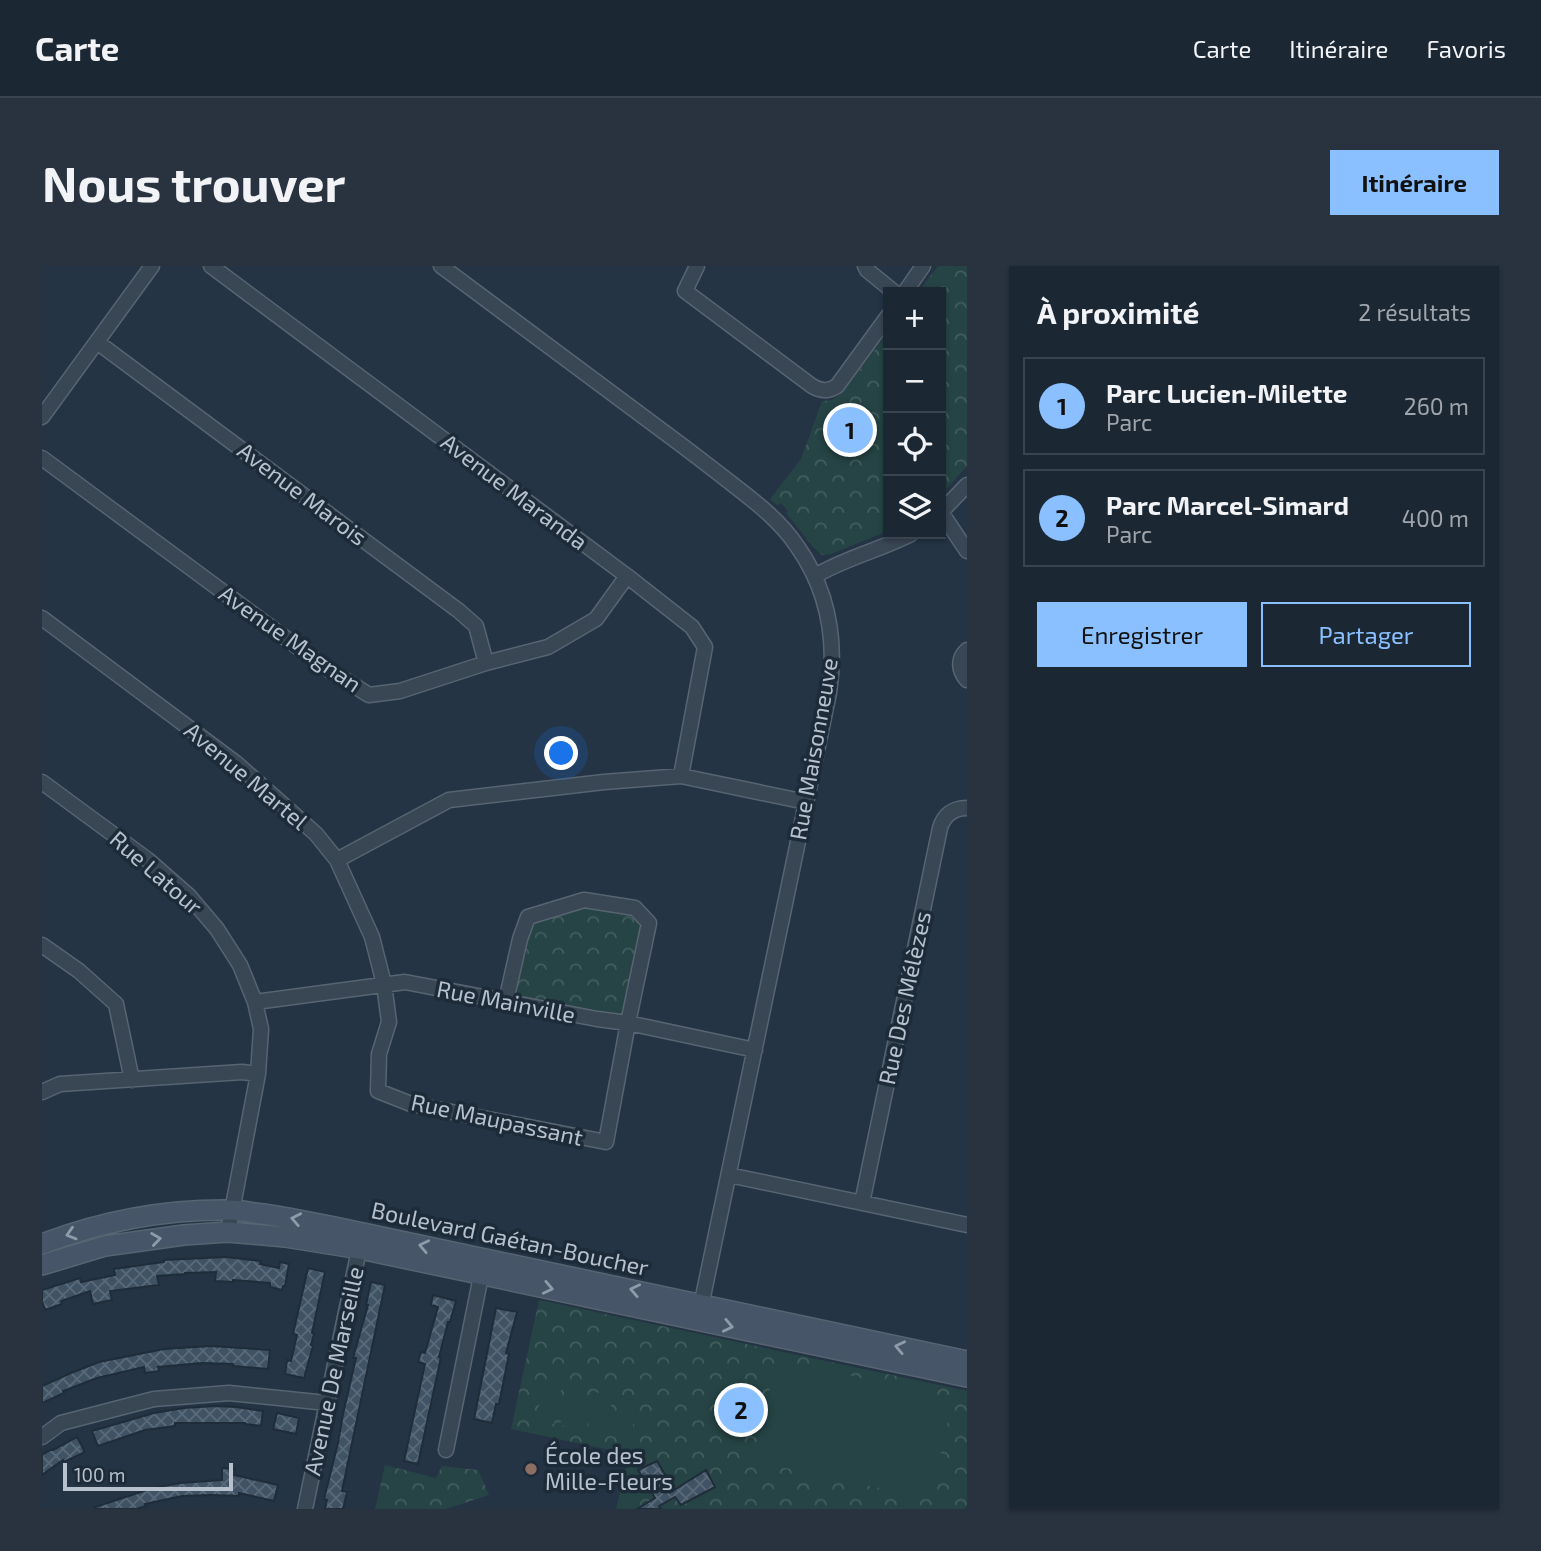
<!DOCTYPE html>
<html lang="fr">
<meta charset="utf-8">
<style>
body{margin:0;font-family:"Exo 2",sans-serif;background:#28333f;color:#f1f3f6}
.controls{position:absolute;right:21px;top:21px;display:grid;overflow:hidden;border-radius:0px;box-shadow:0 2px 5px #0004}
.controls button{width:63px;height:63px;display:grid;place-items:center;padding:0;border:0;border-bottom:2px solid #39444e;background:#1b2733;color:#f1f3f6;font:35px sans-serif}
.scale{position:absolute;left:21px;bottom:18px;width:170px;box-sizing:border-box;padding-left:7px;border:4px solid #b6c1cd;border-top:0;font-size:19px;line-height:24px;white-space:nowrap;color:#b6c1cd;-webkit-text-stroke:5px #1d2b39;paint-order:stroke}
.you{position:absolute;left:520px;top:488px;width:24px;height:24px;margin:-18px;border:5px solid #fff;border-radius:50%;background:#1a73e8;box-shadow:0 0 0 10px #1a73e833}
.badge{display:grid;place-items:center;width:46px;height:46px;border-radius:50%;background:#8ac0ff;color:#111;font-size:23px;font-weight:700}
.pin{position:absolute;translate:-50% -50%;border:4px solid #fff;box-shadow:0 2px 7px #0006}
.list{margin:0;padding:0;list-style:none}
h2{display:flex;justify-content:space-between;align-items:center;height:91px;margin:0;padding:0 28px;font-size:30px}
h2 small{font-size:23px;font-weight:400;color:#a0a5ac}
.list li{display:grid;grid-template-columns:46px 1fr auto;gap:21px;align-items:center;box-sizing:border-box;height:98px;margin:0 14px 14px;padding:0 14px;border:2px solid #39444e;border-radius:0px}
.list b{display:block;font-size:26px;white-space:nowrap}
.list p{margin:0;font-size:23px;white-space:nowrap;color:#a0a5ac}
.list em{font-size:23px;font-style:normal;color:#a0a5ac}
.actions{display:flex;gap:14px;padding:21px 28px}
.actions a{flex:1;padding:16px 0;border:2px solid #8ac0ff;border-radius:0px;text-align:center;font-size:24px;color:#8ac0ff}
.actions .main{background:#8ac0ff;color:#111}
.icon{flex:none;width:38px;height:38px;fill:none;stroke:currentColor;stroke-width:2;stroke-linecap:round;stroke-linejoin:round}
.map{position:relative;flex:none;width:925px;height:1243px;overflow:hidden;border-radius:0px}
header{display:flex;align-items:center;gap:42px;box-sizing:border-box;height:98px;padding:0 35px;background:#1b2733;border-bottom:2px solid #39444e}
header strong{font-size:33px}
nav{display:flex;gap:38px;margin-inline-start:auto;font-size:24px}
.intro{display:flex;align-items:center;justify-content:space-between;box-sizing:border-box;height:168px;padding:0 42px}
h1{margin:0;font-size:49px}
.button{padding:18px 32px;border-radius:0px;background:#8ac0ff;color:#111;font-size:24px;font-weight:700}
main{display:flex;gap:42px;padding:0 42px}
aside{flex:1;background:#1b2733;border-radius:0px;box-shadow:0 2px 5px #0004}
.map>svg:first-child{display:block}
.park{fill:url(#park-crowns)}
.garden{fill:#264445}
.building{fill:url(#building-cross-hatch);stroke:#1f2d3b;stroke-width:2}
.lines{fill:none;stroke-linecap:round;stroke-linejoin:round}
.street-casing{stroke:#576471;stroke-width:17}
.secondary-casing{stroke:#576471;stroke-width:22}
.street{stroke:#394654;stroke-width:14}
.secondary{stroke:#465567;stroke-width:19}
.oneway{stroke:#8f9ba9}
.education-dot{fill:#8d6e63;stroke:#1d2b39;stroke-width:2.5}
.labels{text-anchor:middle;stroke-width:7;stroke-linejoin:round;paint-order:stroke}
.street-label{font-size:23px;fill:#b6c1cd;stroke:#1d2b39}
.poi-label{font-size:23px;fill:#b6c1cd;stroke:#1d2b39;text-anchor:start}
</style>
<header>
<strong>Carte</strong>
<nav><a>Carte</a><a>Itinéraire</a><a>Favoris</a></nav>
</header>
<div class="intro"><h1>Nous trouver</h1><a class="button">Itinéraire</a></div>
<main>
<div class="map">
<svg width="925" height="1243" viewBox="0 0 925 1243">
<defs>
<pattern id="park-crowns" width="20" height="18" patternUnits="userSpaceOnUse" patternTransform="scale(1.75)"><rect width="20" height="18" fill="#264445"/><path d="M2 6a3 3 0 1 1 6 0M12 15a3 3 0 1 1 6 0" fill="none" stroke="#435d5f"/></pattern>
<pattern id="building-cross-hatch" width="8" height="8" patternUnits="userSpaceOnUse" patternTransform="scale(1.75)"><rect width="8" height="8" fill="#405364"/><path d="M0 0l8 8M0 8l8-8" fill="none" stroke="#596a79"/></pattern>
</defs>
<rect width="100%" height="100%" fill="#243444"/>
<path class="park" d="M896,0H925V200L899,229V26H876Z
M846,66V265L789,288L780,289L771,281L744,247L746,245L739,237L736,240L728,233L759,193L780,135L790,134L801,126Z
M542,634L593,642L607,657L586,757L464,735L486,651Z
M497,1034L925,1125V1240L923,1243H574L587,1188L469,1163Z
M343,1199L394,1212L400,1200L436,1204L447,1229L404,1243H333Z"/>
<path class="garden" d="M734,1094L911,1132L889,1233L712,1195Z
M502,1115L520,1119L512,1158L494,1154Z
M527,1120L545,1124L537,1163L518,1159Z
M553,1126L571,1130L563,1169L545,1165Z
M578,1131L596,1135L588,1174L569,1170Z"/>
<path class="building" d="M184,991L219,995L218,998L237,1002L238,996L247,998L243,1020H241L240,1024L228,1021V1017L191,1014V1016L173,1015L174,1006L143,1007V1008L115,1010L117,1019L68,1025L70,1034L51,1038L48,1025L19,1035L20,1038L3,1044L0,1035V1024L38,1012L39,1016L73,1009L72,1003L122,996V994Z
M266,1002L283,1006L270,1067L272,1068L269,1079L271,1080L262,1112L243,1108L245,1094L249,1095L255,1069L251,1068Z
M329,1016L343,1019L300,1225L305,1226L301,1243H283L285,1234L282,1233L296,1177L301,1148L314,1092H311L326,1039H324Z
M391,1029L414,1035L408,1056H406L397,1091H399L376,1198L362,1195L383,1098L376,1096L379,1086L383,1087L396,1041L389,1039Z
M454,1042L475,1046L464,1087L467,1088L457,1138H454L450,1157L432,1153Z
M169,1080L228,1084L226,1103L191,1100V1098L160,1097L116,1101L117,1105L103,1107L102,1101L55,1112L21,1125L22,1127L0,1137V1120L29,1107L57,1096L122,1083Z
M173,1140L194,1141L221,1145L219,1160L203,1158V1157H133V1160L103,1164L56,1180L50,1165L112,1147L142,1142Z
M235,1147L257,1152L254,1168L231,1163Z
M35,1171L43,1186L22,1196L21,1194L0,1209V1189L10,1183L11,1184Z
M615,1195L632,1224L664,1204L673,1221L639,1239L633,1231L617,1240L619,1243H595L613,1232L596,1204Z
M180,1202L193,1203L192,1209L236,1219L232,1235L197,1227V1230L169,1229L140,1230L103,1238L104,1240L94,1243H54L53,1241L111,1222L138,1217L180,1214Z"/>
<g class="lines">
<g class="street-casing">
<path id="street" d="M169,0L585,310L650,361L663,381L639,510
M399,0C475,56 550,113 626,169C649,186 671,203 694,221C716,238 739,256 755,280C786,324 795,374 787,427L658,1045
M655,0L643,25L770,120C779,125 786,126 795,120L846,50
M823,0L825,4L852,26
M863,26L881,0
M55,76L417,345L434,360L444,397
M0,151L110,0
M0,192L284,402L327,429L358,425L444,397L506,381L554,353L585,310
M899,246L925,285
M899,246L925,219
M773,310C803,292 838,284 869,268
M0,352L194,497L274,568L295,594L330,671L342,718L347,756L337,788L336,825L369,838L564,876L586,757L607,657L593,642L542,634L486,651L478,673L464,735
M925,384C915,393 917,405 925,414
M0,516L106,594L147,630L175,663L198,699L213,736L219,763L216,808L186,966
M295,594L407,534L562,516L639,510L764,536
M0,679L37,705L74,738L90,814
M213,736L363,716L555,753L586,757L713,784
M0,826L18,818L200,806L216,808
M687,909L925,959
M820,937L898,562C902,549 911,542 925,542
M0,1171L19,1157L112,1133L187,1127L285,1137
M404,1184L441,1000
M263,1243L319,974"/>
</g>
<g class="secondary-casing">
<path id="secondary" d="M0,978C60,955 125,943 189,944C199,944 210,947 221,948C254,953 287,960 321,967L925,1095
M0,999L63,980L142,969L186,966L243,971L318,983L925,1111"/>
</g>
<use href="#street" class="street"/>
<use href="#secondary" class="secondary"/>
</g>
<defs><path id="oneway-chevron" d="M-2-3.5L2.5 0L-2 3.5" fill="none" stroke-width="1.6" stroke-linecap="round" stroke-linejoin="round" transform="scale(1.75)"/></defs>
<g class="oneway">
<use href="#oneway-chevron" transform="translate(254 953) rotate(-169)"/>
<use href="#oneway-chevron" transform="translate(29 968) rotate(163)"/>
<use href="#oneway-chevron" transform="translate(114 973) rotate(-8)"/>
<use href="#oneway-chevron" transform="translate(382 980) rotate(-168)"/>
<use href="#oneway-chevron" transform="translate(506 1022) rotate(12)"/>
<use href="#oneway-chevron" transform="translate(593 1024) rotate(-168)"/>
<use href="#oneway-chevron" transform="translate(686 1060) rotate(12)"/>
<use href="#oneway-chevron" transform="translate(858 1081) rotate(-168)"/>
</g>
<circle class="education-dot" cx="489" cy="1203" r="7"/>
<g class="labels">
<g class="street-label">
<text transform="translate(472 226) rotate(37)" y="8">Avenue Maranda</text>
<text transform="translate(260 228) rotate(37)" y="8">Avenue Marois</text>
<text transform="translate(248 373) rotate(35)" y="8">Avenue Magnan</text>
<text transform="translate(772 483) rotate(-80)" y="8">Rue Maisonneuve</text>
<text transform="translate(204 510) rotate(40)" y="8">Avenue Martel</text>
<text transform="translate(114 607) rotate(41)" y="8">Rue Latour</text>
<text transform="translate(863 732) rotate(-78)" y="8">Rue Des Mélèzes</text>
<text transform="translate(464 736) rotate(11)" y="8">Rue Mainville</text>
<text transform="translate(455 854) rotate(12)" y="8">Rue Maupassant</text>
<text transform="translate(468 973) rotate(12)" y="8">Boulevard Gaétan-Boucher</text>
<text transform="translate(292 1105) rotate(-78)" y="8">Avenue De Marseille</text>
</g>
<g class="poi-label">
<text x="503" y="1198">École des<tspan x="503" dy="26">Mille-Fleurs</tspan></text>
</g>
</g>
</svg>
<div class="controls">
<button>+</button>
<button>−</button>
<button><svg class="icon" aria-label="locate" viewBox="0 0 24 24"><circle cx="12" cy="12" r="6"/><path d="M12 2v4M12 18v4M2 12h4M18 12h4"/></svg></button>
<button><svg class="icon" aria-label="layers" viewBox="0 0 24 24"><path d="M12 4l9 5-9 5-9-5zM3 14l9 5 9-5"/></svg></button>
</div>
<div class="scale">100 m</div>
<div class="you"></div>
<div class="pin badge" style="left:808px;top:164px">1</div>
<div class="pin badge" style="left:699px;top:1144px">2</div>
</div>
<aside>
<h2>À proximité<small>2 résultats</small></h2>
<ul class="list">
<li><span class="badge">1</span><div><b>Parc Lucien-Milette</b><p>Parc</p></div><em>260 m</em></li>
<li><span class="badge">2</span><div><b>Parc Marcel-Simard</b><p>Parc</p></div><em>400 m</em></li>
</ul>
<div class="actions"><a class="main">Enregistrer</a><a>Partager</a></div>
</aside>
</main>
